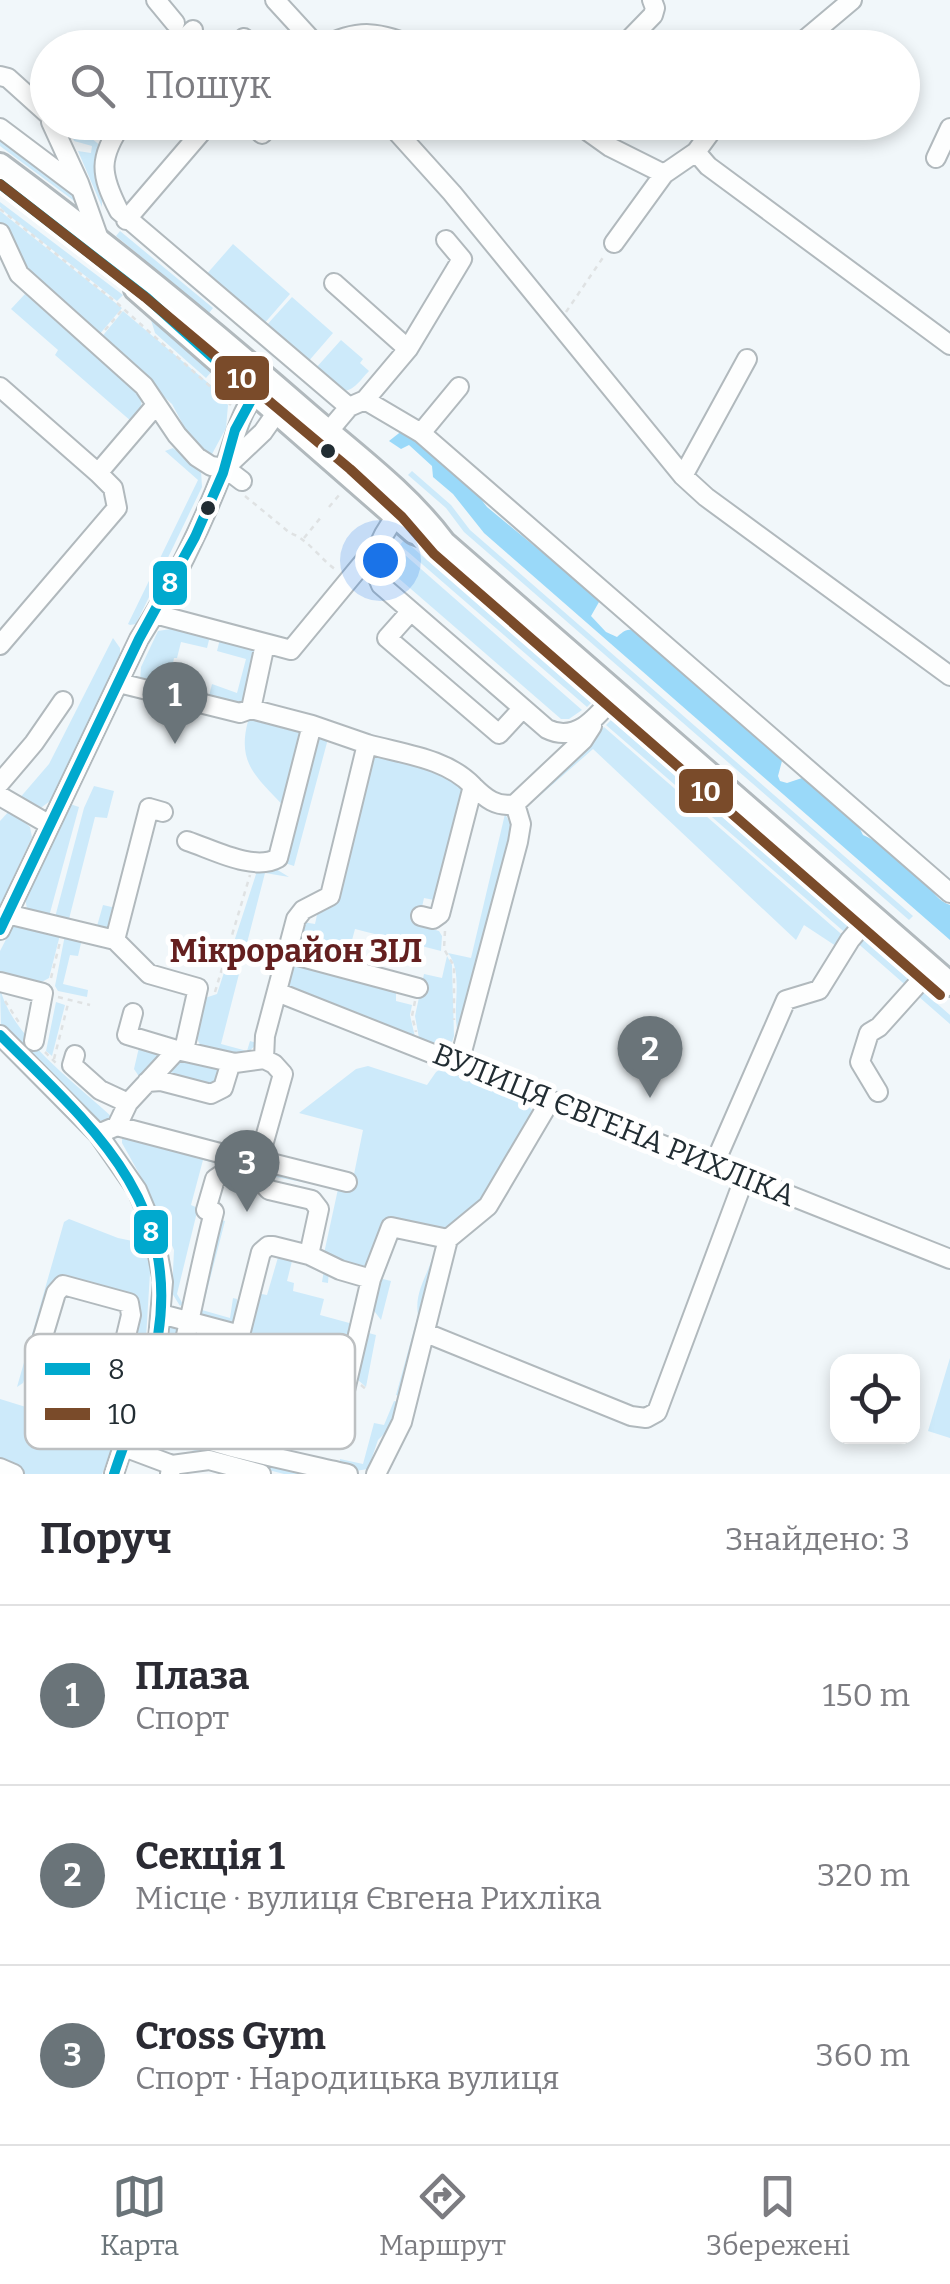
<!DOCTYPE html>
<html lang="uk">
<meta charset="utf-8">
<style>
body{margin:0;font-family:Bitter,serif;background:#f2f2f3;color:#2b2b33}
.controls{position:absolute;right:30px;bottom:30px;display:grid;overflow:hidden;border-radius:20px;box-shadow:0 5px 15px #0003}
.controls button{width:90px;height:90px;display:grid;place-items:center;padding:0;border:0;border-bottom:2px solid #e1e1e2;background:#fff;color:#2b2b33;font:50px sans-serif}
.you{position:absolute;left:380px;top:560px;width:35px;height:35px;margin:-25px;border:8px solid #fff;border-radius:50%;background:#1a73e8;box-shadow:0 0 0 15px #1a73e833}
.badge{display:grid;place-items:center;width:65px;height:65px;border-radius:50%;background:#6a7479;color:#fff;font-size:32px;font-weight:700}
.pin{position:absolute;translate:-50% -82px;filter:drop-shadow(0 2px 5px #0008)}
.pin::after{content:'';position:absolute;top:52px;width:35px;height:30px;background:inherit;clip-path:polygon(0 0,100% 0,50% 100%)}
.list{margin:0;padding:0;list-style:none}
h2{display:flex;justify-content:space-between;align-items:center;height:130px;margin:0;padding:0 40px;font-size:42px}
h2 small{font-size:32px;font-weight:400;color:#7c7c81}
.list li{display:grid;grid-template-columns:65px 1fr auto;gap:30px;align-items:center;box-sizing:border-box;height:180px;padding:0 40px;border-top:2px solid #e1e1e2}
.list b{display:block;font-size:38px;white-space:nowrap}
.list p{margin:0;font-size:32px;white-space:nowrap;color:#7c7c81}
.list em{font-size:32px;font-style:normal;color:#7c7c81}
.icon{flex:none;width:55px;height:55px;fill:none;stroke:currentColor;stroke-width:2;stroke-linecap:round;stroke-linejoin:round}
.map{position:relative;flex:none;width:950px;height:1474px;overflow:hidden}
.search{position:absolute;background:#fff;box-shadow:0 5px 15px #0003;left:30px;right:30px;top:30px;height:110px;display:flex;align-items:center;gap:25px;box-sizing:border-box;padding:0 35px;border-radius:55px;color:#7c7c81;font-size:38px}
.sheet{height:670px;background:#fff}
nav{display:flex;justify-content:space-around;align-items:center;box-sizing:border-box;height:140px;border-top:2px solid #e1e1e2;background:#fff;font-size:28px;color:#7c7c81}
nav a{display:grid;justify-items:center;gap:5px}
nav .on{color:#6a7479}
.map>svg:first-child{display:block}
.green{fill:#cdeafa}
.forest{fill:#9ad9f9}
.lines{fill:none;stroke-linecap:round;stroke-linejoin:round}
.minor-casing{stroke:#b1b9bd;stroke-width:22}
.major-casing{stroke:#b1b9bd;stroke-width:28}
.path{stroke:#dfe2e3;stroke-width:2.5;stroke-dasharray:5 5;stroke-linecap:butt}
.minor{stroke:#fdfefe;stroke-width:18}
.major{stroke:#fdfefe;stroke-width:22}
.bus-1-casing{stroke:#fff;stroke-width:18}
.bus-2-casing{stroke:#fff;stroke-width:18}
.bus-1{stroke:#00a9ce;stroke-width:10}
.bus-2{stroke:#7a4b2a;stroke-width:10}
.bus-dot{fill:#222d33;stroke:#fff;stroke-width:4}
.labels{text-anchor:middle;stroke-width:10;stroke-linejoin:round;paint-order:stroke}
.street-label{font-size:30px;fill:#222d33;stroke:#fff}
.neighbourhood-label{font-size:32px;font-weight:bold;fill:#641f1f;stroke:#fff}
.key{fill:#fff;stroke:#bdc0c2;stroke-width:2.5}
.key-label{font-size:28px;fill:#222d33}
.line-badge{stroke:#fff;stroke-width:4}
.badge-label{font-size:28px;text-anchor:middle;font-weight:bold;fill:#fff}
</style>
<div class="map">
<svg width="950" height="1474" viewBox="0 0 950 1474">
<rect width="100%" height="100%" fill="#f1f7fa"/>
<path class="green" d="M75,123H82L85,133L102,147V207L78,151L91,153L92,146L74,141L71,131H77Z
M0,138L78,199L77,203L0,146Z
M0,202L123,295L117,301L6,213L0,207Z
M0,211L122,308L98,336L26,272L0,223Z
M120,231L213,308L209,313L116,236Z
M233,244L290,294L263,325L205,276Z
M25,294L71,335L74,332L142,396L141,409L132,422L55,355L58,350L11,309Z
M292,297L333,333L307,363L265,327Z
M123,311L213,387L228,405L226,428L211,456H208L188,434L172,404L100,339Z
M151,320L212,371L206,378L155,333Z
M341,340L363,359L360,363L369,371C360,380 354,392 340,391L315,369Z
M173,448L201,470L202,487L136,624L130,625L128,624L198,480L165,451Z
M412,471L451,505L470,530L913,916L909,920L464,532L446,508L408,475Z
M404,540L591,703L587,707L400,545Z
M397,548L582,710L569,719H561L389,570V562Z
M177,628L210,636L207,648L181,642L177,658H174L171,673L195,679L191,696L140,681L141,667L158,631Z
M113,638L120,648V655L50,801L38,810L18,800L49,764Z
M220,639L254,649L257,654L244,706L208,700L212,684L237,693L246,659L217,651Z
M254,715L304,727L287,810C259,778 236,766 248,721H252Z
M611,720L854,930L849,936L606,725Z
M604,727L847,939L842,950L804,925L796,940L593,749L536,799L545,782Z
M315,733L329,735L294,866L282,862Z
M369,749L452,774L464,786L463,796L439,901L424,898L418,925L439,931L442,936L441,951L355,929L348,955L365,959L363,967L297,950L303,922L315,924L319,906L330,908Z
M94,786L114,791L107,818L95,817L69,919L97,926L103,905L116,908L109,929L105,931L54,921L84,808Z
M70,804L79,807L48,920L28,914L25,898Z
M10,810L30,827L32,837L0,906V821Z
M505,814L513,828L459,1037C450,1011 465,975 448,953L471,958Z
M259,865L276,869L289,877L265,873L221,1044L247,1051L250,1041L257,1043C242,1064 221,1053 201,1047L196,1036L205,998L217,994Z
M15,922L61,931L49,978L40,983L0,975V951Z
M65,935L82,939L78,956L70,955L63,984L88,990L87,997L58,991L55,986Z
M859,935L950,1015V1024L854,940Z
M447,956L452,965L454,1036L452,1042L443,1038L439,1046L419,1038L415,1016L424,974L442,978Z
M288,962L396,988V1001L412,1005L410,1015L415,1037L285,987Z
M0,988C11,1036 75,1083 112,1117L110,1120L95,1121L1,1027Z
M56,1002L65,1005L52,1056L46,1051Z
M140,1043L161,1056L142,1081L134,1069Z
M180,1057L224,1069L213,1088L170,1075Z
M368,1066L427,1085L436,1072L444,1067L514,1092L534,1112C519,1139 473,1233 439,1232C422,1231 402,1223 385,1219L374,1261L365,1269L323,1258L338,1189L276,1177L271,1182L269,1177L280,1171L351,1189L363,1130L299,1113L356,1069Z
M122,1133L252,1169L250,1172L203,1160L191,1205L198,1208L177,1294L183,1304L180,1306L172,1293L174,1250L146,1186L122,1143Z
M69,1219L118,1238L147,1244L151,1257L146,1338L133,1378L128,1381L119,1370L138,1301L59,1278L23,1383L17,1387L64,1222Z
M218,1219L225,1221L202,1310L230,1318L233,1298L237,1299L236,1318L229,1325L200,1319L195,1308Z
M279,1254L329,1270L328,1283L322,1282L324,1270L292,1261L287,1281L294,1283L293,1291L324,1299L320,1315L353,1324L352,1340L332,1335L325,1361L344,1368L336,1397L251,1376L245,1364L252,1335L248,1334L256,1293L267,1295Z
M433,1255L437,1256L405,1397L396,1395L418,1315C414,1292 428,1275 433,1255Z
M383,1279L391,1281L381,1320L372,1308L380,1281Z
M177,1322L183,1335L159,1431L323,1474H284L157,1441L151,1455L136,1446L134,1437L166,1326Z
M193,1330L237,1341L233,1361L220,1362L224,1343L199,1336L194,1356L189,1353Z
M365,1332L376,1335L366,1387L358,1380Z
M950,1358V1438L928,1431Z
M113,1390L128,1395L114,1433L116,1441L102,1474H22L0,1465V1399L97,1429L99,1421L105,1422L110,1404L105,1401L108,1392Z
M394,1401L403,1403L397,1421L378,1440L368,1469L355,1471L340,1464V1459L363,1464L374,1423L384,1425Z"/>
<path class="forest" d="M403,430L474,490L487,507L594,595L599,602L591,616L606,632L617,637C621,634 625,629 631,630C644,632 756,732 774,748L782,761L778,776L780,781L787,783L805,777L856,821L863,835C886,845 908,867 926,885C935,893 938,901 950,905V940L484,533L453,494L433,477L432,466L409,445L401,449L389,441Z"/>
<g class="lines">
<g class="minor-casing">
<path id="minor" d="M156,0L175,23
M275,0L319,48
M175,48L193,30
M236,48L244,38L252,48
M320,48C360,27 378,32 419,48
M621,48L653,15L655,8L652,0
M795,48L852,0
M0,76L8,78L48,114
M51,122L79,183L99,239
M123,122C98,158 100,174 119,211L349,407
M249,122L262,134L274,122
M388,122L452,193L683,476L706,497L950,676
M575,122L610,147L664,174
M0,128L81,189
M696,152L708,166L950,345
M936,158L950,128
M126,220L210,122
M0,233L19,274L144,386L177,435L197,457L211,466L225,468L242,481
M614,243L664,174L696,152L718,122
M334,283L408,349
M0,387L98,473L156,405
M365,400L421,433L950,893
M328,432L349,407L365,400L408,349L462,259L446,240
M421,433L459,387
M225,468L263,432L284,402
M683,476L747,359
M396,517C379,538 369,560 381,585L547,729C578,744 599,714 617,693
M411,611L387,638L499,734L523,708
M155,614L291,650L376,547
M0,645L117,508L113,488L98,473
M119,683L240,713L251,709L312,725L278,858C254,872 212,849 187,841
M251,709L265,644
M367,744C403,754 446,758 473,786L440,914L433,919L421,916
M0,783L34,743L63,701
M473,786C485,798 497,808 515,804L583,740L592,726
M0,796L50,825
M7,914L115,940L149,808L163,812
M0,930L139,639C170,591 203,524 223,471C235,441 238,412 261,387
M115,940L149,974L198,988L184,1050
M287,953L418,988
M0,982L43,993L34,1041
M277,992L950,1259
M133,1013L127,1035L177,1050
M0,1035L98,1134L137,1190L153,1228L163,1282L158,1339L114,1474
M75,1055L72,1065L100,1090L128,1103
M459,1063L518,842L521,824L515,804
M147,1082L161,1081L211,1094L223,1088L231,1062
M878,1092L860,1062L869,1033L879,1027L932,968
M117,1126L128,1103L177,1050L235,1063L264,1059
M98,1134L117,1126L258,1163L283,1074L274,1064L264,1059L265,1036L296,919L303,910L330,896L367,744L312,725
M259,1160L347,1182
M713,1167L786,1000L819,990L850,940L871,915
M206,1210L215,1179L224,1173L260,1180L269,1190L312,1200L319,1209L309,1255L340,1270L371,1279L391,1227L448,1239
M214,1212C197,1278 186,1344 168,1410L170,1424C188,1441 315,1466 348,1474
M309,1255L273,1246H268L261,1252L240,1335L244,1346L239,1369L250,1382L331,1404L343,1399L371,1279
M161,1314L240,1335
M426,1333L631,1416L646,1418L657,1412L744,1179
M115,1382L102,1386L41,1366L38,1353L56,1293L63,1285L129,1303L131,1315L115,1382L142,1391
M124,1447L172,1465
M0,1468L14,1474
M170,1474L172,1465L209,1460L261,1474
M376,1474L402,1422L448,1239L488,1206L550,1101"/>
</g>
<g class="major-casing">
<path id="major" d="M0,165C105,243 206,326 305,412C352,453 406,492 444,543L950,984
M136,289L414,532L444,543"/>
</g>
<path class="path" d="M0,209L117,303L231,405
M566,312L604,256
M105,330L122,310
M245,496L290,533C309,539 322,562 338,571
M329,507L340,494
M304,538L322,516
M445,931L444,949L454,966V1020
M51,978L60,942
M215,992L250,875
M58,997L90,1005
M5,1001L20,1024
M415,1001L412,1016L416,1032
M45,1052L57,1064
M54,1059L69,1000
M77,1362L81,1349
M361,1385L367,1390
M219,1394L227,1378
M347,1415L350,1428"/>
<use href="#minor" class="minor"/>
<use href="#major" class="major"/>
<g class="bus-1-casing">
<path id="bus-1" d="M0,184L147,298L254,395L235,430L223,473L195,537L139,639L0,930
M0,1035C88,1123 180,1198 158,1336C152,1377 127,1433 114,1474"/>
</g>
<g class="bus-2-casing">
<path id="bus-2" d="M0,184L145,297L350,469L402,517L434,554L940,995"/>
</g>
<use href="#bus-1" class="bus-1"/>
<use href="#bus-2" class="bus-2"/>
</g>
<g class="bus-dot">
<circle cx="328" cy="451" r="9"/>
<circle cx="208" cy="508" r="9"/>
</g>
<g class="labels">
<g class="street-label">
<text transform="translate(614 1125) rotate(22)" y="10">ВУЛИЦЯ ЄВГЕНА РИХЛІКА</text>
</g>
<g class="neighbourhood-label">
<text x="296" y="962">Мікрорайон ЗІЛ</text>
</g>
</g>
<rect x="25" y="1334" width="330" height="115" rx="15" class="key"/>
<rect x="45" y="1363" width="45" height="12" fill="#00a9ce"/>
<rect x="45" y="1408" width="45" height="12" fill="#7a4b2a"/>
<g class="key-label">
<text x="108" y="1379">8</text>
<text x="108" y="1424">10</text>
</g>
<g class="line-badge">
<rect x="213" y="354" width="58" height="48" rx="10" fill="#7a4b2a"/>
<rect x="151" y="559" width="38" height="48" rx="10" fill="#00a9ce"/>
<rect x="677" y="767" width="58" height="48" rx="10" fill="#7a4b2a"/>
<rect x="132" y="1208" width="38" height="48" rx="10" fill="#00a9ce"/>
</g>
<g class="badge-label">
<text x="242" y="388">10</text>
<text x="170" y="592">8</text>
<text x="706" y="801">10</text>
<text x="151" y="1241">8</text>
</g>
</svg>
<div class="controls">
<button><svg class="icon" aria-label="locate" viewBox="0 0 24 24"><circle cx="12" cy="12" r="6"/><path d="M12 2v4M12 18v4M2 12h4M18 12h4"/></svg></button>
</div>
<div class="you"></div>
<div class="pin badge" style="left:175px;top:744px">1</div>
<div class="pin badge" style="left:650px;top:1098px">2</div>
<div class="pin badge" style="left:247px;top:1212px">3</div>
<div class="search"><svg class="icon" aria-label="search" viewBox="0 0 24 24"><circle cx="10" cy="10" r="6"/><path d="M15 15l6 6"/></svg>Пошук</div>
</div>
<section class="sheet">
<h2>Поруч<small>Знайдено: 3</small></h2>
<ul class="list">
<li><span class="badge">1</span><div><b>Плаза</b><p>Спорт</p></div><em>150 m</em></li>
<li><span class="badge">2</span><div><b>Секція 1</b><p>Місце · вулиця Євгена Рихліка</p></div><em>320 m</em></li>
<li><span class="badge">3</span><div><b>Cross Gym</b><p>Спорт · Народицька вулиця</p></div><em>360 m</em></li>
</ul>
</section>
<nav>
<a class="on"><svg class="icon" aria-label="map" viewBox="0 0 24 24"><path d="M3 6l6-2 6 2 6-2v14l-6 2-6-2-6 2zM9 4v14M15 6v14"/></svg>Карта</a>
<a><svg class="icon" aria-label="directions" viewBox="0 0 24 24"><path d="M12 3l9 9-9 9-9-9zM9 14v-3h6M13 9l2 2-2 2"/></svg>Маршрут</a>
<a><svg class="icon" aria-label="saved" viewBox="0 0 24 24"><path d="M7 4h10v16l-5-4-5 4z"/></svg>Збережені</a>
</nav>
